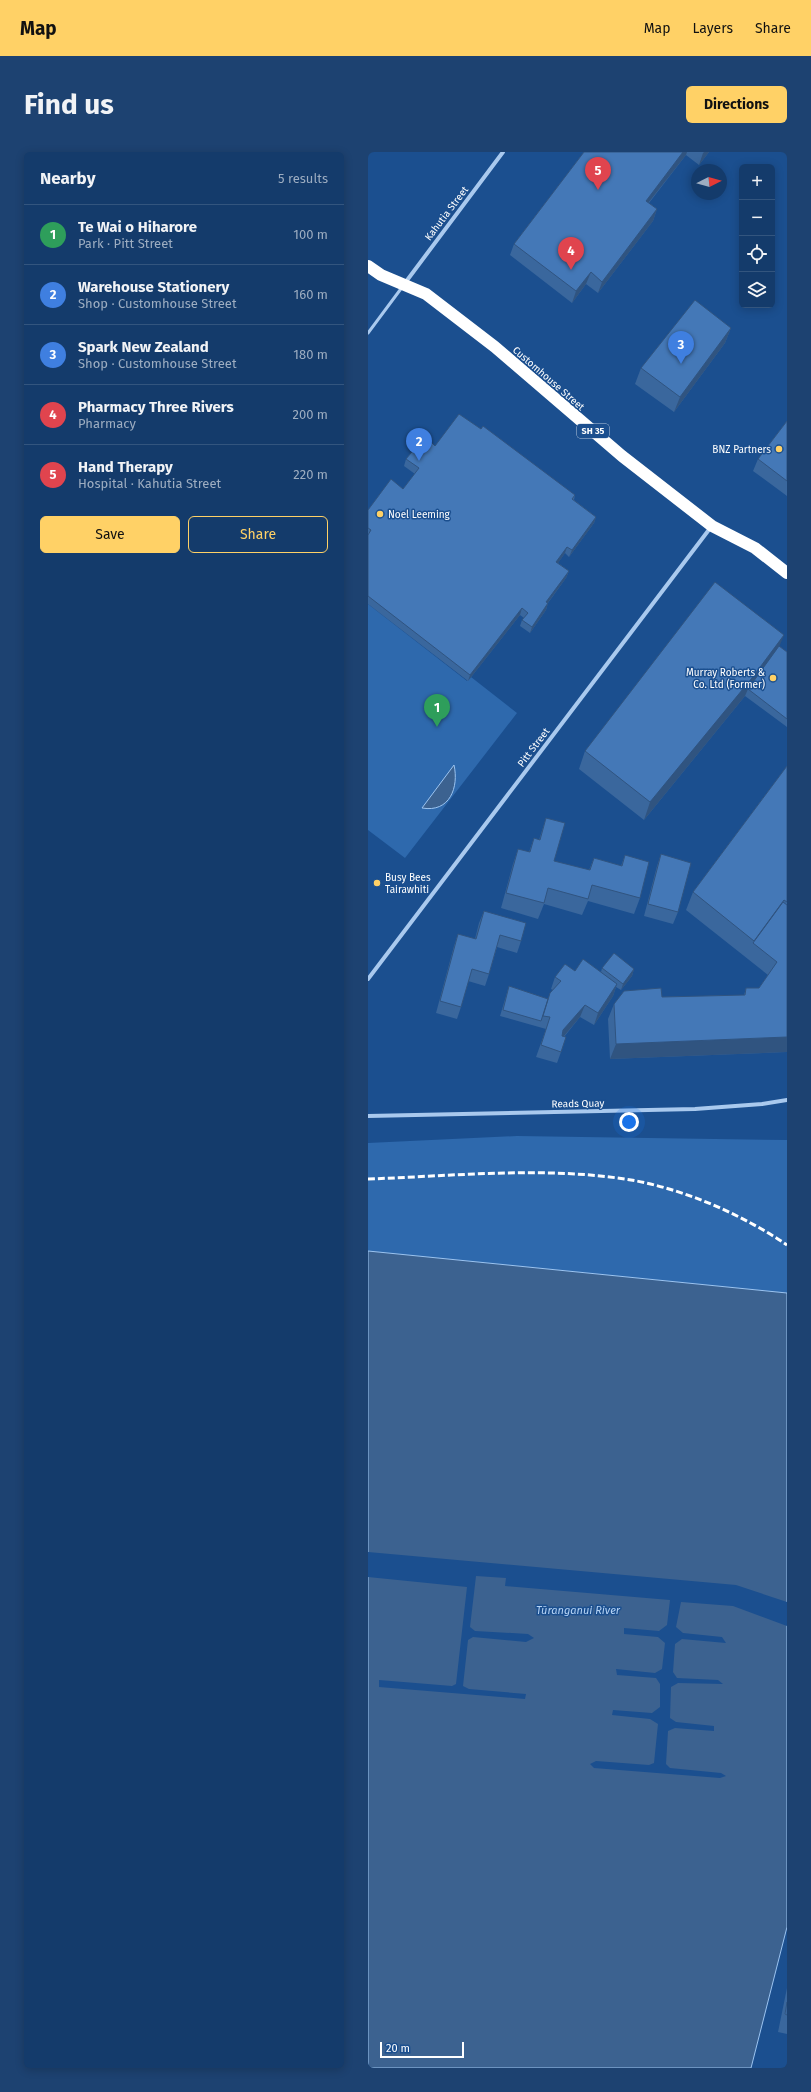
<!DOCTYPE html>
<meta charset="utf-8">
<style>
body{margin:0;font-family:"Fira Sans",sans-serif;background:#1d4271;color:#f1f3f6}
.controls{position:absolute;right:12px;top:12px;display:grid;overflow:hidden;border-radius:6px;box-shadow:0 2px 10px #0003}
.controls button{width:36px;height:36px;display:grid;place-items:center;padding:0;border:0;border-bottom:1px solid #33557e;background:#143b6b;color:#f1f3f6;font:20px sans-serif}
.compass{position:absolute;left:323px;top:12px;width:36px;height:36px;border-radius:50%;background:#143b6b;box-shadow:0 2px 10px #0003;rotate:84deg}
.scale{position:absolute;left:12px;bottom:10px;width:84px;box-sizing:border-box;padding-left:4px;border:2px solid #fff;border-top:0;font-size:11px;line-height:14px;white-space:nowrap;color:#fff;-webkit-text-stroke:3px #1b4f8f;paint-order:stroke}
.you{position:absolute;left:261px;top:970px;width:14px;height:14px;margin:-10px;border:3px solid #fff;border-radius:50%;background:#1a73e8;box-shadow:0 0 0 6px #1a73e833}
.badge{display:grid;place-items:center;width:26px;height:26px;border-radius:50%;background:#ffd166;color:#fff;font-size:13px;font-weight:700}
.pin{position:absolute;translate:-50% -33px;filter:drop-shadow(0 1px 2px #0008)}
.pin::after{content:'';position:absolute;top:21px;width:14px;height:12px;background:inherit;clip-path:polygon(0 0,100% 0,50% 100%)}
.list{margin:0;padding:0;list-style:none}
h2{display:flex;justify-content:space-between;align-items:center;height:52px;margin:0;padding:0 16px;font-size:17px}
h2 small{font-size:13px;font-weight:400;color:#9dadc1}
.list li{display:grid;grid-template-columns:26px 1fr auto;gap:12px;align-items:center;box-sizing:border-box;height:60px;padding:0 16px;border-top:1px solid #33557e}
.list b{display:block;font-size:15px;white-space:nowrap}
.list p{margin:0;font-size:13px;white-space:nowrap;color:#9dadc1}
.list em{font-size:13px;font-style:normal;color:#9dadc1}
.actions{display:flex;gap:8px;padding:12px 16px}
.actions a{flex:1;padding:9px 0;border:1px solid #ffd166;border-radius:6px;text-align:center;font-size:14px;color:#ffd166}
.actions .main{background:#ffd166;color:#111}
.icon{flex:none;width:22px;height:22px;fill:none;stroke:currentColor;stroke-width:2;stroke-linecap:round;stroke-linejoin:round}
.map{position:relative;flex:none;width:419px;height:1916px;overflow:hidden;border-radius:6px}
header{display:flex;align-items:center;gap:24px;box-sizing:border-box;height:56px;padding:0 20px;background:#ffd166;color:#111}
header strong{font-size:19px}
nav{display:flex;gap:22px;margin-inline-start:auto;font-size:14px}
.intro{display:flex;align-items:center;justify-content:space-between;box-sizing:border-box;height:96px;padding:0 24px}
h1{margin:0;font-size:28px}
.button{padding:10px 18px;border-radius:6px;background:#ffd166;color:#111;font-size:14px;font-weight:700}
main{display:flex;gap:24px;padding:0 24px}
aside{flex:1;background:#143b6b;border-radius:6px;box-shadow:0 2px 10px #0003}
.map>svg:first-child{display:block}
.green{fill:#2e69ad}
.water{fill:#3c6290;stroke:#9cc4f0}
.pier{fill:#1b4f8f}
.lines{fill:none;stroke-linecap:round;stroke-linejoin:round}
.lane{stroke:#a9c9ee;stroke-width:3}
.street{stroke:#a9c9ee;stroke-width:4}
.highway{stroke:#fff;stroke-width:12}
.rail{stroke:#fff;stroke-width:3;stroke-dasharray:7 3;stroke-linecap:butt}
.wall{fill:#3a679d}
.shaded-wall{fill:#305480}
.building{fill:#4478b7;stroke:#305480}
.poi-dot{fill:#ffd166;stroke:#1b4f8f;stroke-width:1.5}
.labels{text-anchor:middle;stroke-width:3;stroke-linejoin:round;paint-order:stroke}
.shield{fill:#1b4f8f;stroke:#bbcadd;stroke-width:1}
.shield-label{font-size:9px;font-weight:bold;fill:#fff}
.street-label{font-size:10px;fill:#fff;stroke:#1b4f8f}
.poi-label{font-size:10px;fill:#fff;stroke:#1b4f8f;text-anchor:end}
.water-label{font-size:11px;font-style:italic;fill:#b5d3f5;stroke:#1b4f8f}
</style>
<header>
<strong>Map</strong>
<nav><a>Map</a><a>Layers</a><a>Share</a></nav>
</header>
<div class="intro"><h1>Find us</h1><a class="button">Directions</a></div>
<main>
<aside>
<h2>Nearby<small>5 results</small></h2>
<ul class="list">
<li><span class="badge" style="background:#2e9e5b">1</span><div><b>Te Wai o Hiharore</b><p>Park · Pitt Street</p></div><em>100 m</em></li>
<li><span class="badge" style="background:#3f7fe0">2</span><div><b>Warehouse Stationery</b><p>Shop · Customhouse Street</p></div><em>160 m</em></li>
<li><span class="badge" style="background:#3f7fe0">3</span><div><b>Spark New Zealand</b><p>Shop · Customhouse Street</p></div><em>180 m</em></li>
<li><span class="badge" style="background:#e0444e">4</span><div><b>Pharmacy Three Rivers</b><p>Pharmacy</p></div><em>200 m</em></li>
<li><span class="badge" style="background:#e0444e">5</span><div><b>Hand Therapy</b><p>Hospital · Kahutia Street</p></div><em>220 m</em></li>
</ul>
<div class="actions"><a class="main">Save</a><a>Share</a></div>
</aside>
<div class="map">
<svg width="419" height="1916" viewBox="0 0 419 1916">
<rect width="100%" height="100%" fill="#1b4f8f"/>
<path class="green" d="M0,452L99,529L103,525L149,561L37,706L0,678Z
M149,984L419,988V1141L0,1099V991Z"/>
<path class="water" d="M86,613C91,635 82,661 54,656Z
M0,1099L419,1141V1775L383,1916H0Z"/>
<path class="pier" d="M0,1400L368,1433L419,1450V1474L365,1454L313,1450L308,1475L315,1481L354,1485L358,1491L314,1487L307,1492L305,1520L309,1526L350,1528L355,1532L310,1531L303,1535L302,1566L308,1570L346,1574V1579L307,1576L300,1579L298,1612L302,1616L353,1621L358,1624L352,1626L226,1616L222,1612L228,1609L281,1613L286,1611L290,1572L282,1567L244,1563L245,1558L284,1561L292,1555V1532L288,1526L249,1523L248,1517L287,1521L294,1517L297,1491L290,1485L256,1482V1476L291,1479L299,1473L302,1448L137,1434L138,1426L108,1424L102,1475L107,1479L160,1482L166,1486L158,1490L105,1485L100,1488L95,1534L101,1537L158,1542L157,1547L11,1535V1528L84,1534L88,1532L99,1435L0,1425Z"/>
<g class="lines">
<path class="lane" d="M0,181L35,134"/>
<path class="street" d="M37,131L135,0
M0,827L343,375
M0,964L327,957L394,952L419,948"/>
<path class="highway" d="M0,114L13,123L58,142L127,195L254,304L344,374L387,396L419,421"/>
<path class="rail" d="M0,1027C86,1024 178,1014 263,1028C316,1037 375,1063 419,1093"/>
</g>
<path class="wall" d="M216,0H341L331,13L318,3L281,51L289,57L285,69L230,141L218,132L204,151L142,103L146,92Z
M363,176L357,191L306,260L267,232L273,216Z
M419,269V344L385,319L390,307Z
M113,277L207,343L206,348L228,365L226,371L201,405L197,401L190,411L201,419L198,426L180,451L178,458L162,481L152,474L154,468L156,466L152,463L100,529L0,452V358L35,337L47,322L36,314L38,307L67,294Z
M411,494L419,500V575L377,544L276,668L211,617L217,599Z
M419,614V900L242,907L240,867L246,852L294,845L376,843L378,836H391L400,823L318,758L325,740Z
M178,666L186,709L221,718L226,706L253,714L257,703L272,746L266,762L220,749L214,763L176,752L170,767L133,756L145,712L150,697L161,700L166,686L171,688Z
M293,702L310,760L305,772L276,764L289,714Z
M116,759L153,789L149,801L129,795L121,822L117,834L100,829L93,855L89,867L68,861L86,794L90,782L107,787L111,771Z
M234,816L266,817L264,824L253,838L248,835L245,844L226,873L212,865L196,885L193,900L189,911L168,905L178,877L132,864L141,834L180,847L185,838L183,837L187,825L207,819L233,820Z
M419,1836V1882L410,1880Z"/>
<path class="shaded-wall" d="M315,0H319L318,3L273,60L278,49Z
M336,0H341L331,13L335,1Z
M289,57L285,69L230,141L234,130Z
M223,120L218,132L204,151L208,139Z
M363,176L357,191L306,260L312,245Z
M228,365L226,371L201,405L204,398Z
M199,395L197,401L186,417L188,410Z
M201,419L198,426L176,456L178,450Z
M180,451L178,458L162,481L164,475Z
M154,456L152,463L100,529L102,523Z
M416,483L409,500L380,537L377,544L276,668L282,650Z
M266,817L264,824L253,838L255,832Z
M249,832L245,844L226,873L230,861Z
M217,853L212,865L191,890L195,878Z
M419,885V900L242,907L248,892Z"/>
<path class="building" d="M216,0H315L278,49L289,57L234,130L223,120L208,139L146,92Z
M327,148L363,176L312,245L273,216Z
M91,262L113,277L115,274L207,343L204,347L228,365L204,398L199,395L188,410L201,419L178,450L180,451L164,475L154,468L160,461L154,456L102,523L0,444V383L3,378L0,376V358L23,327L35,337L51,316L38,307L57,284L67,294Z
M419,269V329L390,307Z
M347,430L416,483L384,526L282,650L217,599Z
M411,494L419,500V567L380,537Z
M419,614V750L416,748L386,789L325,740Z
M178,666L197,671L186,709L222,718L226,706L254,714L257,703L281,710L272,746L224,733L220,747L180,736L176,751L138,741L150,697L162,700L166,686L172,688Z
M293,702L323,711L310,760L280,752Z
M415,750L419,753V885L248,892L246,852L256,839L293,836L294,845L377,843L378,836H391L409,810L385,791Z
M116,759L158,771L153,789L132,783L121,822L104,817L93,855L72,849L90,782L108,787Z
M246,801L266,817L255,832L234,816Z
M215,807L249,832L230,861L217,853L195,878L194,884L198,885L193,900L173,893L182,865L175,864L182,841L193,829L187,825L197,812L207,819Z
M141,834L180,847L173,869L135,858Z
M419,1850V1863L417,1862Z"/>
<g class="poi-dot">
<circle cx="411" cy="297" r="4"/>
<circle cx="12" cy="362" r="4"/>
<circle cx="405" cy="526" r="4"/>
<circle cx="9" cy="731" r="4"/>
</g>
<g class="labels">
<rect class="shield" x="209" y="272" width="32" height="14" rx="3"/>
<g class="shield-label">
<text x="225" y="282">SH 35</text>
</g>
<g class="street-label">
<text transform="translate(78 61) rotate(-53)" y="4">Kahutia Street</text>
<text transform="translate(181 226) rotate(41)" y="4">Customhouse Street</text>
<text transform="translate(165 595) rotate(-53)" y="4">Pitt Street</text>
<text transform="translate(210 951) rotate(-1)" y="4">Reads Quay</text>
</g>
<g class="poi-label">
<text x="403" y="301">BNZ Partners</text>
<text x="20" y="366" text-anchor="start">Noel Leeming</text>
<text x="397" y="524">Murray Roberts &amp;<tspan x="397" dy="12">Co. Ltd (Former)</tspan></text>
<text x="17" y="729" text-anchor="start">Busy Bees<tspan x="17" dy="12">Tairawhiti</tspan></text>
</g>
<g class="water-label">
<text x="210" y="1462">Tūranganui River</text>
</g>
</g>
</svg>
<div class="controls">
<button>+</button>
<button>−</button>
<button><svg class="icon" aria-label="locate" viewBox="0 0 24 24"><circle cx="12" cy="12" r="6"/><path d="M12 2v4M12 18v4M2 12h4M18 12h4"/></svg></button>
<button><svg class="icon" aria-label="layers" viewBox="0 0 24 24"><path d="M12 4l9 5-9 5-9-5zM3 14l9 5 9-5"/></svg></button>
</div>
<svg class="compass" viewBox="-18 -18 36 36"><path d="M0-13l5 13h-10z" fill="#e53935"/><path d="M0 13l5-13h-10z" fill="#9dadc1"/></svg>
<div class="scale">20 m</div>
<div class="you"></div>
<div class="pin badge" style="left:69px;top:575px;background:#2e9e5b">1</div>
<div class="pin badge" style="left:51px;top:309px;background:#3f7fe0">2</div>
<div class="pin badge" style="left:313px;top:212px;background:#3f7fe0">3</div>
<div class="pin badge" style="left:203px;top:118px;background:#e0444e">4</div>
<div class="pin badge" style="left:230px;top:38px;background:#e0444e">5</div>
</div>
</main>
